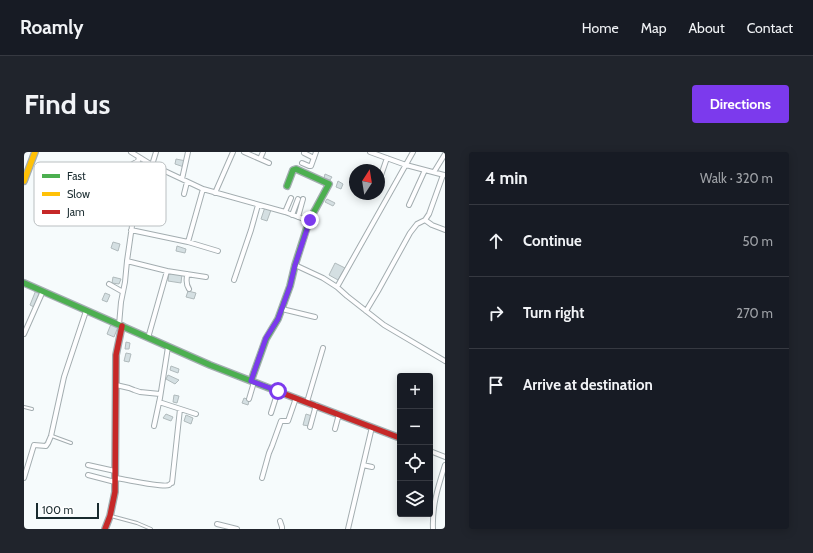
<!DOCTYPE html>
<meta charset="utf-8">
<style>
body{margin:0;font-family:Cabin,sans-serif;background:#20242c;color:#f1f3f6}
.controls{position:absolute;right:12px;bottom:12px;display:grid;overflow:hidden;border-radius:4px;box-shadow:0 2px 10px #0003}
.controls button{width:36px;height:36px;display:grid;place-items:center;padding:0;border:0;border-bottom:1px solid #363941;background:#171b24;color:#f1f3f6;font:20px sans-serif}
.compass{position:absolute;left:325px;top:12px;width:36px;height:36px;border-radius:50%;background:#171b24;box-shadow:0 2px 10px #0003;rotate:12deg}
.scale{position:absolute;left:12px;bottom:10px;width:63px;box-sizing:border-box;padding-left:4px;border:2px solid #192b2f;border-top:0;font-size:11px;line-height:14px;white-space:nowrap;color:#192b2f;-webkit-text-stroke:3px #fff;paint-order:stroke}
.stop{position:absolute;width:12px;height:12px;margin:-9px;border:3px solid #7c3aed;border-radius:50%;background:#fff}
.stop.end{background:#7c3aed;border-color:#fff;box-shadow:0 1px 4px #0008}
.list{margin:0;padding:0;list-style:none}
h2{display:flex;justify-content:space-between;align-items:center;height:52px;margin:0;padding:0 16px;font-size:17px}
h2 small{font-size:13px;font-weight:400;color:#9ea1a6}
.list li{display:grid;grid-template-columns:26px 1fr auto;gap:12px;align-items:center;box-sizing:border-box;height:72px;padding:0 16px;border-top:1px solid #363941}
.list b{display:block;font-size:15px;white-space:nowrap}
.list em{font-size:13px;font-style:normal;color:#9ea1a6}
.icon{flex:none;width:22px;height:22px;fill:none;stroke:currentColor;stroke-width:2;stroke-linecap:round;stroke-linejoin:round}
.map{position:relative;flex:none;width:421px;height:377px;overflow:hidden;border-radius:4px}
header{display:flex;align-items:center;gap:24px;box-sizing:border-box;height:56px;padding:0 20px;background:#171b24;border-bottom:1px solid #363941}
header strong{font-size:19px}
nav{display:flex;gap:22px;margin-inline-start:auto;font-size:14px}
.intro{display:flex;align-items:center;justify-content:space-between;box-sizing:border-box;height:96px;padding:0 24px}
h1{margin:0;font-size:28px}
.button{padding:10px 18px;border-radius:4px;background:#7c3aed;color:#fff;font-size:14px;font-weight:700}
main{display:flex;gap:24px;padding:0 24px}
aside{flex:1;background:#171b24;border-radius:4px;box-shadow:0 2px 10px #0003}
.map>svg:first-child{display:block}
.building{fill:#d4dfe2;stroke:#b0babc}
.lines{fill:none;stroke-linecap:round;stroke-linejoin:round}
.lane-casing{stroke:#a3adb0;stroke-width:4}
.street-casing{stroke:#a3adb0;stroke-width:6}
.fast-casing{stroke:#a3adb0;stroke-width:8}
.slow-casing{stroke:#a3adb0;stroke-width:8}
.jam-casing{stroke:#a3adb0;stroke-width:8}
.lane{stroke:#fefeff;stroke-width:2}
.street{stroke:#fefeff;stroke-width:4}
.fast{stroke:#4caf50;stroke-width:5.5}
.slow{stroke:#ffc107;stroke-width:5.5}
.jam{stroke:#c62828;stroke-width:5.5}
.route{stroke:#7c3aed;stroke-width:5}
.key{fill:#fff;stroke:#babfc1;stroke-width:1}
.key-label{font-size:11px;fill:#192b2f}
</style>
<header>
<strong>Roamly</strong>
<nav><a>Home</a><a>Map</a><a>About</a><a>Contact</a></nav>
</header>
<div class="intro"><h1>Find us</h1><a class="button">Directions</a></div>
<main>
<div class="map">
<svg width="421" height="377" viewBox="0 0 421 377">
<rect width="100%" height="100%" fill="#f6fbfc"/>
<path class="building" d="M152,7L162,9L160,15L151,12Z
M301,22L308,25L306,28L300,26Z
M314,29L319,32L317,37L312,35Z
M303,47L311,51L309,54L301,50Z
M241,55L247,58L243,69L237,67Z
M89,90L96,92L94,99L87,96Z
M153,94L162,97L161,101L152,99Z
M311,111L321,116L314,128L305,123Z
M145,120L158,122L157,131L144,129Z
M89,125L97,127L95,132L88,131Z
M12,138L16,139L10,155L6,153Z
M164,139L172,141L170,147L162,145Z
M81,141L86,143L83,150L78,148Z
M87,172L94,175L90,185L83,182Z
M102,190L106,191L105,197H101Z
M102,201L107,202L105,210L100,209Z
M147,214L155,217L154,221L146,218Z
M144,223L155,228L151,232L142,227Z
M150,243L155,244L153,251L149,250Z
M220,246L223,247V248L225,249L224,253L218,251Z
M142,262L149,265L147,269L139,266Z
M282,262L288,264L285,274L279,273Z
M162,263L169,266L167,272L160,269Z"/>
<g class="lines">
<g class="lane-casing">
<path id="lane" d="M0,255L8,257
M28,284L47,291
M87,364L113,371L127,377"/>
</g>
<g class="street-casing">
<path id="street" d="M107,0L128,13L179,37L261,60L285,69
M220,0L245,11
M346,0L382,13L420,23
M280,1L290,6
M236,7L239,0
M278,11L285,14H287L292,0
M410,20L421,2
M158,27L164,0
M355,29L363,6
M124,35L133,15
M191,41L209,0
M160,42L163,30
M96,43L107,13L114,9L115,5
M385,53L401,18
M261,60L267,46
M268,63L274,47
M78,64L109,71
M274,65L279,47
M401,68L408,73L421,78
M107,78L164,90L194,99
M164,90L179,37
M103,109L143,119L182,125
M271,113L299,126L313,135L323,144L360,173L421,209
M163,122C163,129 161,131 165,137
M210,128L227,78L234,53
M85,132L99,140
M313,135L389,0
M258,157L291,165
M342,159L354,139L386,81L393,72L401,68L405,62L419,23
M95,173L97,150L101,130L103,109L109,67L117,40L128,13L132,0
M0,182L19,139
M124,186L143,119
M92,233L105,236L110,238L116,240L136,242
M225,247L230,230
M135,250L172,262
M283,250L299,196
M247,261L254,239
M130,274L136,246L144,195
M286,275L292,253
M311,277L315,262
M406,299L421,305
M64,313L91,319
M339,313L348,315
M64,323L91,330
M0,326L10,293L22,294L24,291L27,284L40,225L62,159
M91,326C101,327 139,336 145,333C146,332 147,331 148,331L156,257
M238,326L245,301L248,294L257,269H264L272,246
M256,369L258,375V377
M193,372L213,377
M324,377L348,275
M409,377C408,353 414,335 421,313"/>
</g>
<g class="fast-casing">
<path id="fast" d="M0,131L186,213L258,241
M227,229L242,187L254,167L266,134L271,113L285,69L305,32L272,17L269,18L263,34"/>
</g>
<g class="slow-casing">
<path id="slow" d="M0,29L11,0"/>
</g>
<g class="jam-casing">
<path id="jam" d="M258,241L376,286
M81,377L86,364L91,340L92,203L98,174"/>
</g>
<use href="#lane" class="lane"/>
<use href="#street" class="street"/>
<use href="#fast" class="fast"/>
<use href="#slow" class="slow"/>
<use href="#jam" class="jam"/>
</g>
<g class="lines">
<path class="route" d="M254,239L227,229L242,186L254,167L266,134L271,113L286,68"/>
</g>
<rect x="10" y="10" width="132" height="64" rx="6" class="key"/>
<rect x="18" y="22" width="18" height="4" fill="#4caf50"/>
<rect x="18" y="40" width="18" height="4" fill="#ffc107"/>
<rect x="18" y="58" width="18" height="4" fill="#c62828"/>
<g class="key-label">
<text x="43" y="28">Fast</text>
<text x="43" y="46">Slow</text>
<text x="43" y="64">Jam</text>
</g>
</svg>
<div class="controls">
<button>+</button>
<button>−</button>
<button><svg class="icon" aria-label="locate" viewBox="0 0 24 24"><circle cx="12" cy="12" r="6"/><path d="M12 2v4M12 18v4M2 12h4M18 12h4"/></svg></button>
<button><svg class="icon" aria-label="layers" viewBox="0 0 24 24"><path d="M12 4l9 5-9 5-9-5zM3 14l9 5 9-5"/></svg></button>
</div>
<svg class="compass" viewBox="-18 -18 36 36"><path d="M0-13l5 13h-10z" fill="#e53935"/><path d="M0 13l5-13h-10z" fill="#9ea1a6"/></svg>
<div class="scale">100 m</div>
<div class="stop" style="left:254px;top:239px"></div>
<div class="stop end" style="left:286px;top:68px"></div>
</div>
<aside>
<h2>4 min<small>Walk · 320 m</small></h2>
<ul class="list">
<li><svg class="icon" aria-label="ahead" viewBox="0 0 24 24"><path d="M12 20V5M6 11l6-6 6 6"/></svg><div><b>Continue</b></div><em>50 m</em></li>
<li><svg class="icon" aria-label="right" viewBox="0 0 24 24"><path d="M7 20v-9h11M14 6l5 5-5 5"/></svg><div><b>Turn right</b></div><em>270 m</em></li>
<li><svg class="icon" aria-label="arrive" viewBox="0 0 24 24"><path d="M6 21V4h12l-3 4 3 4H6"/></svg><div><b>Arrive at destination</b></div></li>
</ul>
</aside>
</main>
